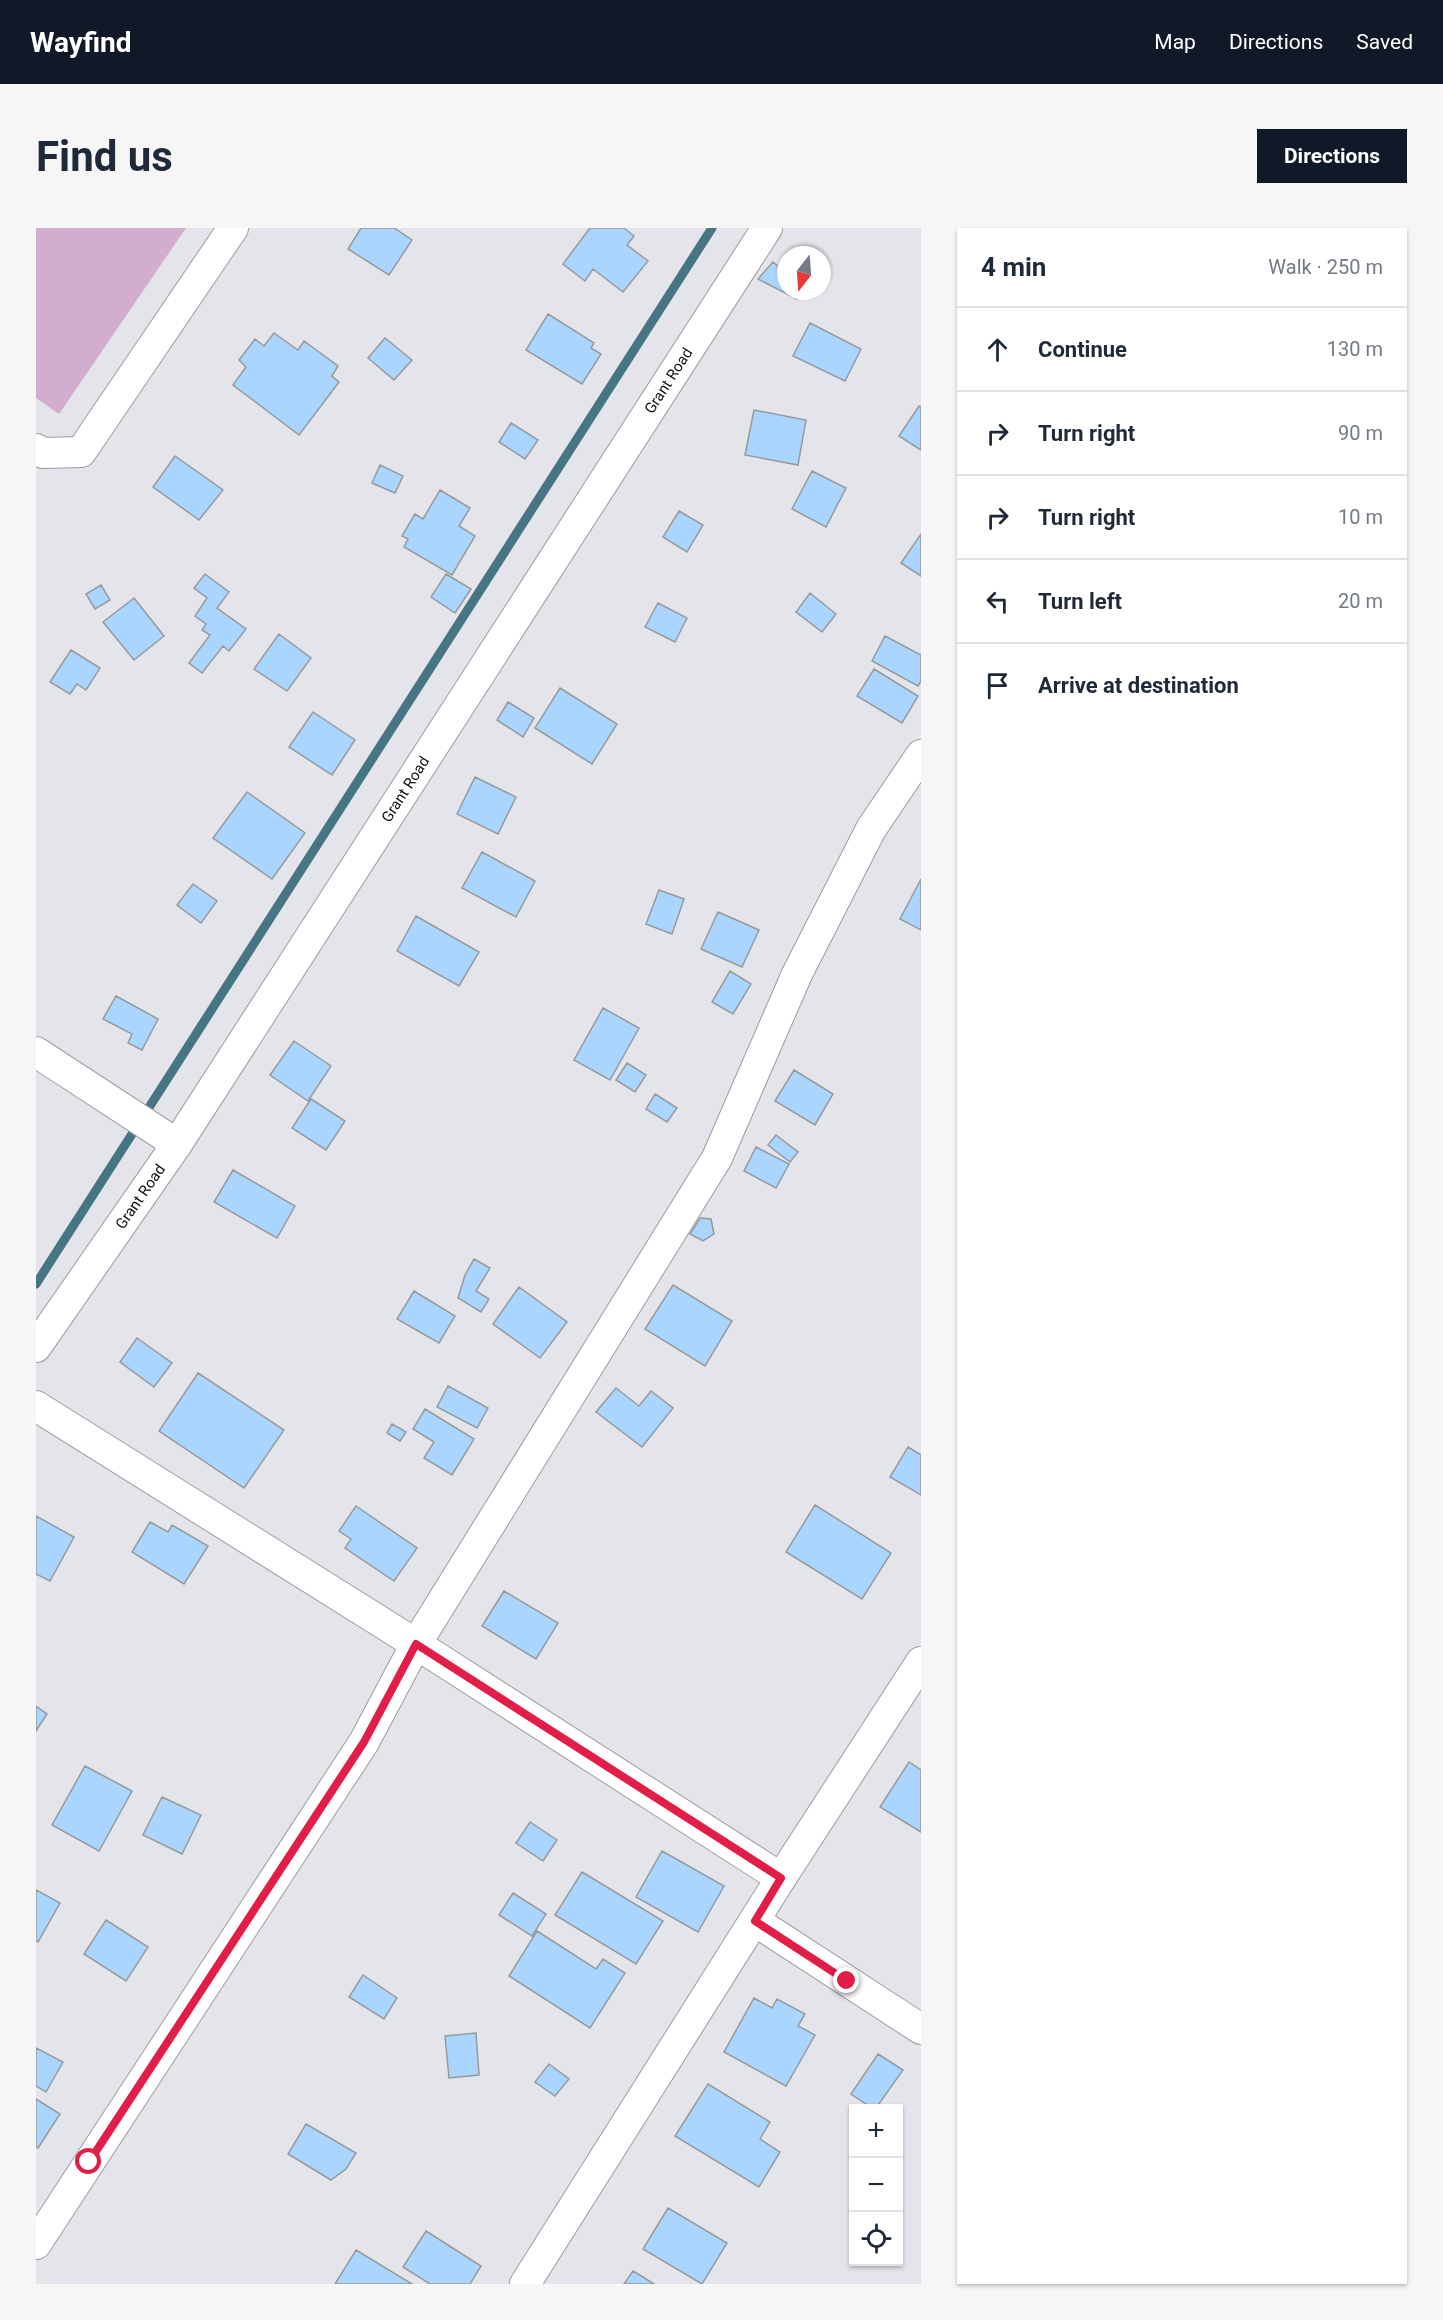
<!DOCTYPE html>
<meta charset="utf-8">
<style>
body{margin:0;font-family:Roboto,sans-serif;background:#f6f6f7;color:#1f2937}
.controls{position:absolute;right:18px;bottom:18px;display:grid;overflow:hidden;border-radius:0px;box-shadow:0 2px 4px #0004}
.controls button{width:54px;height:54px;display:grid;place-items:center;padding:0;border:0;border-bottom:2px solid #e0e1e3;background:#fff;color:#1f2937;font:30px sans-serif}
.compass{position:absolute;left:741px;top:18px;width:54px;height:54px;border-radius:50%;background:#fff;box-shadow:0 2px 4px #0004;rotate:197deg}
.stop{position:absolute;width:18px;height:18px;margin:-14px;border:4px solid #e11d48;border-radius:50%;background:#fff}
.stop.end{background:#e11d48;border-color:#fff;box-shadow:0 2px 6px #0008}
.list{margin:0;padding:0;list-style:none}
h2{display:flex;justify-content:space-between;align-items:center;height:78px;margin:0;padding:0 24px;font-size:26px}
h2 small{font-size:20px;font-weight:400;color:#747a83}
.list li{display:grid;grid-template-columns:39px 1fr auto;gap:18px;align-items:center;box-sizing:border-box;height:84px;padding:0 24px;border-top:2px solid #e0e1e3}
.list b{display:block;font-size:22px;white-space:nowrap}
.list em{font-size:20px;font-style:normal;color:#747a83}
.icon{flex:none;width:33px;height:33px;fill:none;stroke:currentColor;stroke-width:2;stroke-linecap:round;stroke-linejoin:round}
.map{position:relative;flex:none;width:885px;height:2056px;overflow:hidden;border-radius:0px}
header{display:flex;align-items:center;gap:36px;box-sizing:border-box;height:84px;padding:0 30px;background:#111827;color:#fff}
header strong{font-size:28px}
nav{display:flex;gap:33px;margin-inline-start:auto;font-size:21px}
.intro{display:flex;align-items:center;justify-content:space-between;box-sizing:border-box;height:144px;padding:0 36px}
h1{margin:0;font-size:42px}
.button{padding:15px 27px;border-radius:0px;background:#111827;color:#fff;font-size:21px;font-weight:700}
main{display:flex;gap:36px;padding:0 36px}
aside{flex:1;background:#fff;border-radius:0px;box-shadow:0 2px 4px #0004}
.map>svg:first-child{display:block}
.green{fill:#d2adce}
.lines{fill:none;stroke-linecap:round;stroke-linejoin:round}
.stream{stroke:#477583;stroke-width:9}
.building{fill:#aad5fe;stroke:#969a9d;stroke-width:1.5}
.minor-casing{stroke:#9b9da1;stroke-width:32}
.minor{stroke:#fff;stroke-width:30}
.route{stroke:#e11d48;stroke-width:8}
.labels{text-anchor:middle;stroke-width:4.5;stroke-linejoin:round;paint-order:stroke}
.street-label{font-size:15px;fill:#101012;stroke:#e4e5ea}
</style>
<header>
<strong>Wayfind</strong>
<nav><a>Map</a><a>Directions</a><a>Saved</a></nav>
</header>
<div class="intro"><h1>Find us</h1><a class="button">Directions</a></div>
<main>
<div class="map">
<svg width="885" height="2056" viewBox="0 0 885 2056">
<rect width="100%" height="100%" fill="#e4e5ea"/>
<path class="green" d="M0,0H150L23,186L0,170Z"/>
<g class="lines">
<path class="stream" d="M0,1056L676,0"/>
</g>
<path class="building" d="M325,0H358L376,12L353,47L312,21Z
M554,0H588L598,8L591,17L612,33L587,64L557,41L549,53L527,36Z
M737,34L750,45V63H769L761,71L722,51Z
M512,86L558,115L555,120L565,126L546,156L490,122Z
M774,95L825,121L809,153L757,128Z
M238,105L262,122L268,113L302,138L296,148L303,154L263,207L197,157L210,139L203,132L219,111L228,118Z
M349,110L376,132L358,152L332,130Z
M883,178L885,179V222L863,208Z
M718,182L770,192L762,237L709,227Z
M475,195L502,212L489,231L463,214Z
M139,228L187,262L163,292L117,259Z
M344,237L367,248L359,265L336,255Z
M776,243L810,260L790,299L756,281Z
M404,262L434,280L423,298L439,308L416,347L368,319L372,311L366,308L379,286L387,291Z
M643,283L667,297L651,324L627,309Z
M885,306V348L865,335Z
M169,346L193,364L181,380L210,401L193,423L187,418L166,445L153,435L174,407L166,402L170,396L159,388L171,370L158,360Z
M410,346L435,361L419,385L395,369Z
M65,357L74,372L59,381L50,366Z
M774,365L800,386L786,404L760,384Z
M98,370L128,408L98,432L67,394Z
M622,375L651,390L639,414L609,399Z
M243,406L275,430L251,463L218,441Z
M849,408L885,427V453L882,458L836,433Z
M35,422L64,440L50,462L41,456L34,466L14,454Z
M838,441L882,468L866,495L821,468Z
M524,460L581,496L556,536L499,500Z
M472,474L498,490L487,509L461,492Z
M277,484L319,512L296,547L253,519Z
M439,549L480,569L462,606L421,586Z
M211,564L269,605L236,651L177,610Z
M446,624L499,653L480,689L426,660Z
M885,651V702L864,691Z
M157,656L181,673L165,695L141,677Z
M623,662L648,671L636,706L610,696Z
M682,684L723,702L706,739L665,721Z
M380,688L443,724L423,758L361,723Z
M694,743L715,756L697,786L676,774Z
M80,768L122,791L106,822L92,815L96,806L67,791Z
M567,780L603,800L574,852L538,832Z
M258,813L295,838L272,873L234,847Z
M591,835L610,847L599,864L580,852Z
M758,842L797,866L779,897L739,873Z
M619,866L641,880L631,894L610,881Z
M275,871L309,893L290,922L256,900Z
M740,907L762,924L754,934L732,917Z
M720,919L753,936L740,960L708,943Z
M197,942L259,978L241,1010L178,974Z
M664,990L675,991L678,1006L667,1013L654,1006Z
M438,1031L454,1040L440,1063L453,1071L445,1084L422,1070L429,1047Z
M637,1057L696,1093L669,1138L609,1101Z
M483,1059L531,1094L504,1130L457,1096Z
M378,1063L419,1088L403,1115L361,1091Z
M101,1110L136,1135L118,1159L84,1134Z
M162,1145L248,1202L208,1260L123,1203Z
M412,1158L452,1180L441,1200L401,1179Z
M580,1160L603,1178L615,1163L637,1180L606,1219L560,1184Z
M389,1181L438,1211L416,1247L388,1230L398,1214L377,1201Z
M356,1196L370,1204L364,1213L351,1205Z
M872,1219L885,1227V1267L854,1249Z
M779,1277L855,1325L826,1371L750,1324Z
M320,1278L381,1320L358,1353L309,1320L315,1311L303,1303Z
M0,1288L38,1309L14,1353L0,1346Z
M114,1294L132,1304L136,1297L172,1318L148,1356L96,1324Z
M468,1363L522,1395L500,1431L446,1398Z
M0,1478L11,1486L0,1503Z
M873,1534L885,1542V1604L844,1579Z
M49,1538L96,1563L63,1623L16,1597Z
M126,1569L165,1587L146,1626L107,1607Z
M494,1594L521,1612L507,1633L480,1615Z
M626,1623L688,1658L662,1704L600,1669Z
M546,1644L627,1693L600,1736L519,1687Z
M0,1662L24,1675L2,1714L0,1713Z
M477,1665L510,1686L496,1708L463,1687Z
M70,1692L112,1719L90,1753L48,1726Z
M501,1703L560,1741L567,1731L589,1745L554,1800L473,1748Z
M327,1747L361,1770L348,1791L313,1769Z
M718,1770L736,1780L741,1771L769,1786L762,1798L779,1807L750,1858L688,1824Z
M440,1805L443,1847L413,1850L409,1808Z
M0,1820L27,1834L10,1864L0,1858Z
M842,1826L867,1842L840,1880H836L815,1866Z
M513,1836L533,1851L519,1868L499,1854Z
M672,1856L734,1894L724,1911L744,1924L723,1959L639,1908Z
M0,1871L24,1886L2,1920L0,1919Z
M270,1896L320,1925L310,1941L295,1952L252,1926Z
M632,1980L691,2015L666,2056L607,2021Z
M390,2003L445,2038L434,2056H394L367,2039Z
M320,2022L376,2056H299Z
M597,2043L607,2049L618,2056H588Z"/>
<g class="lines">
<g class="minor-casing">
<g id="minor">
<path d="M0,221L7,225L45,224L197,0"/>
<path d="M0,824L141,916"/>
<path id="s1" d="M0,1119L141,916L731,0"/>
<path d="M0,1178L380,1416L745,1650"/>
<path d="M719,1693L885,1801"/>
<path d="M0,2016L328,1514L380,1416L681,930L761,746L835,601L885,527"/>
<path d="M489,2056L745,1650L885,1434"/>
</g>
</g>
<use href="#minor" class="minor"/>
</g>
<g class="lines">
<path class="route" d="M53,1934L328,1514L380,1416L745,1650L719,1693L811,1753"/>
</g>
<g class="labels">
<g class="street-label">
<text dy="5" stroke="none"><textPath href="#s1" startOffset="1155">Grant Road</textPath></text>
<text dy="5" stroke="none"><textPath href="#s1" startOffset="669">Grant Road</textPath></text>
<text dy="5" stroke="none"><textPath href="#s1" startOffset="183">Grant Road</textPath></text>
</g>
</g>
</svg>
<div class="controls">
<button>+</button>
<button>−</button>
<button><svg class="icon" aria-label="locate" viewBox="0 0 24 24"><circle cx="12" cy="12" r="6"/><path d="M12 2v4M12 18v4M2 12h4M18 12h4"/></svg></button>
</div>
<svg class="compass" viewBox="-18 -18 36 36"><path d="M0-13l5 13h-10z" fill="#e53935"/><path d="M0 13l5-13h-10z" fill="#747a83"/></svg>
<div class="stop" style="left:53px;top:1934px"></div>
<div class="stop end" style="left:811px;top:1753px"></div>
</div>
<aside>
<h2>4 min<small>Walk · 250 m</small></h2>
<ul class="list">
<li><svg class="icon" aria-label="ahead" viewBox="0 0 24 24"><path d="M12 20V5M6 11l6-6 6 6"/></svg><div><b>Continue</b></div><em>130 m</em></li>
<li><svg class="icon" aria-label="right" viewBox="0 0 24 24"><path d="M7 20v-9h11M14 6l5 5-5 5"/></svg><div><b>Turn right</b></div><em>90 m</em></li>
<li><svg class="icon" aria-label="right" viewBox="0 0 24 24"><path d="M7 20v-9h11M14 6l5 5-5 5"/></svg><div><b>Turn right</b></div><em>10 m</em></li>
<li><svg class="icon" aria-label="left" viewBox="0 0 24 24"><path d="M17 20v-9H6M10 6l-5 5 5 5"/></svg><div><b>Turn left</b></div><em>20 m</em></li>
<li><svg class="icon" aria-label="arrive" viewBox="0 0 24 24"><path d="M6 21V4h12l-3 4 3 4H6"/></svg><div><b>Arrive at destination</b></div></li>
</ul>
</aside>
</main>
